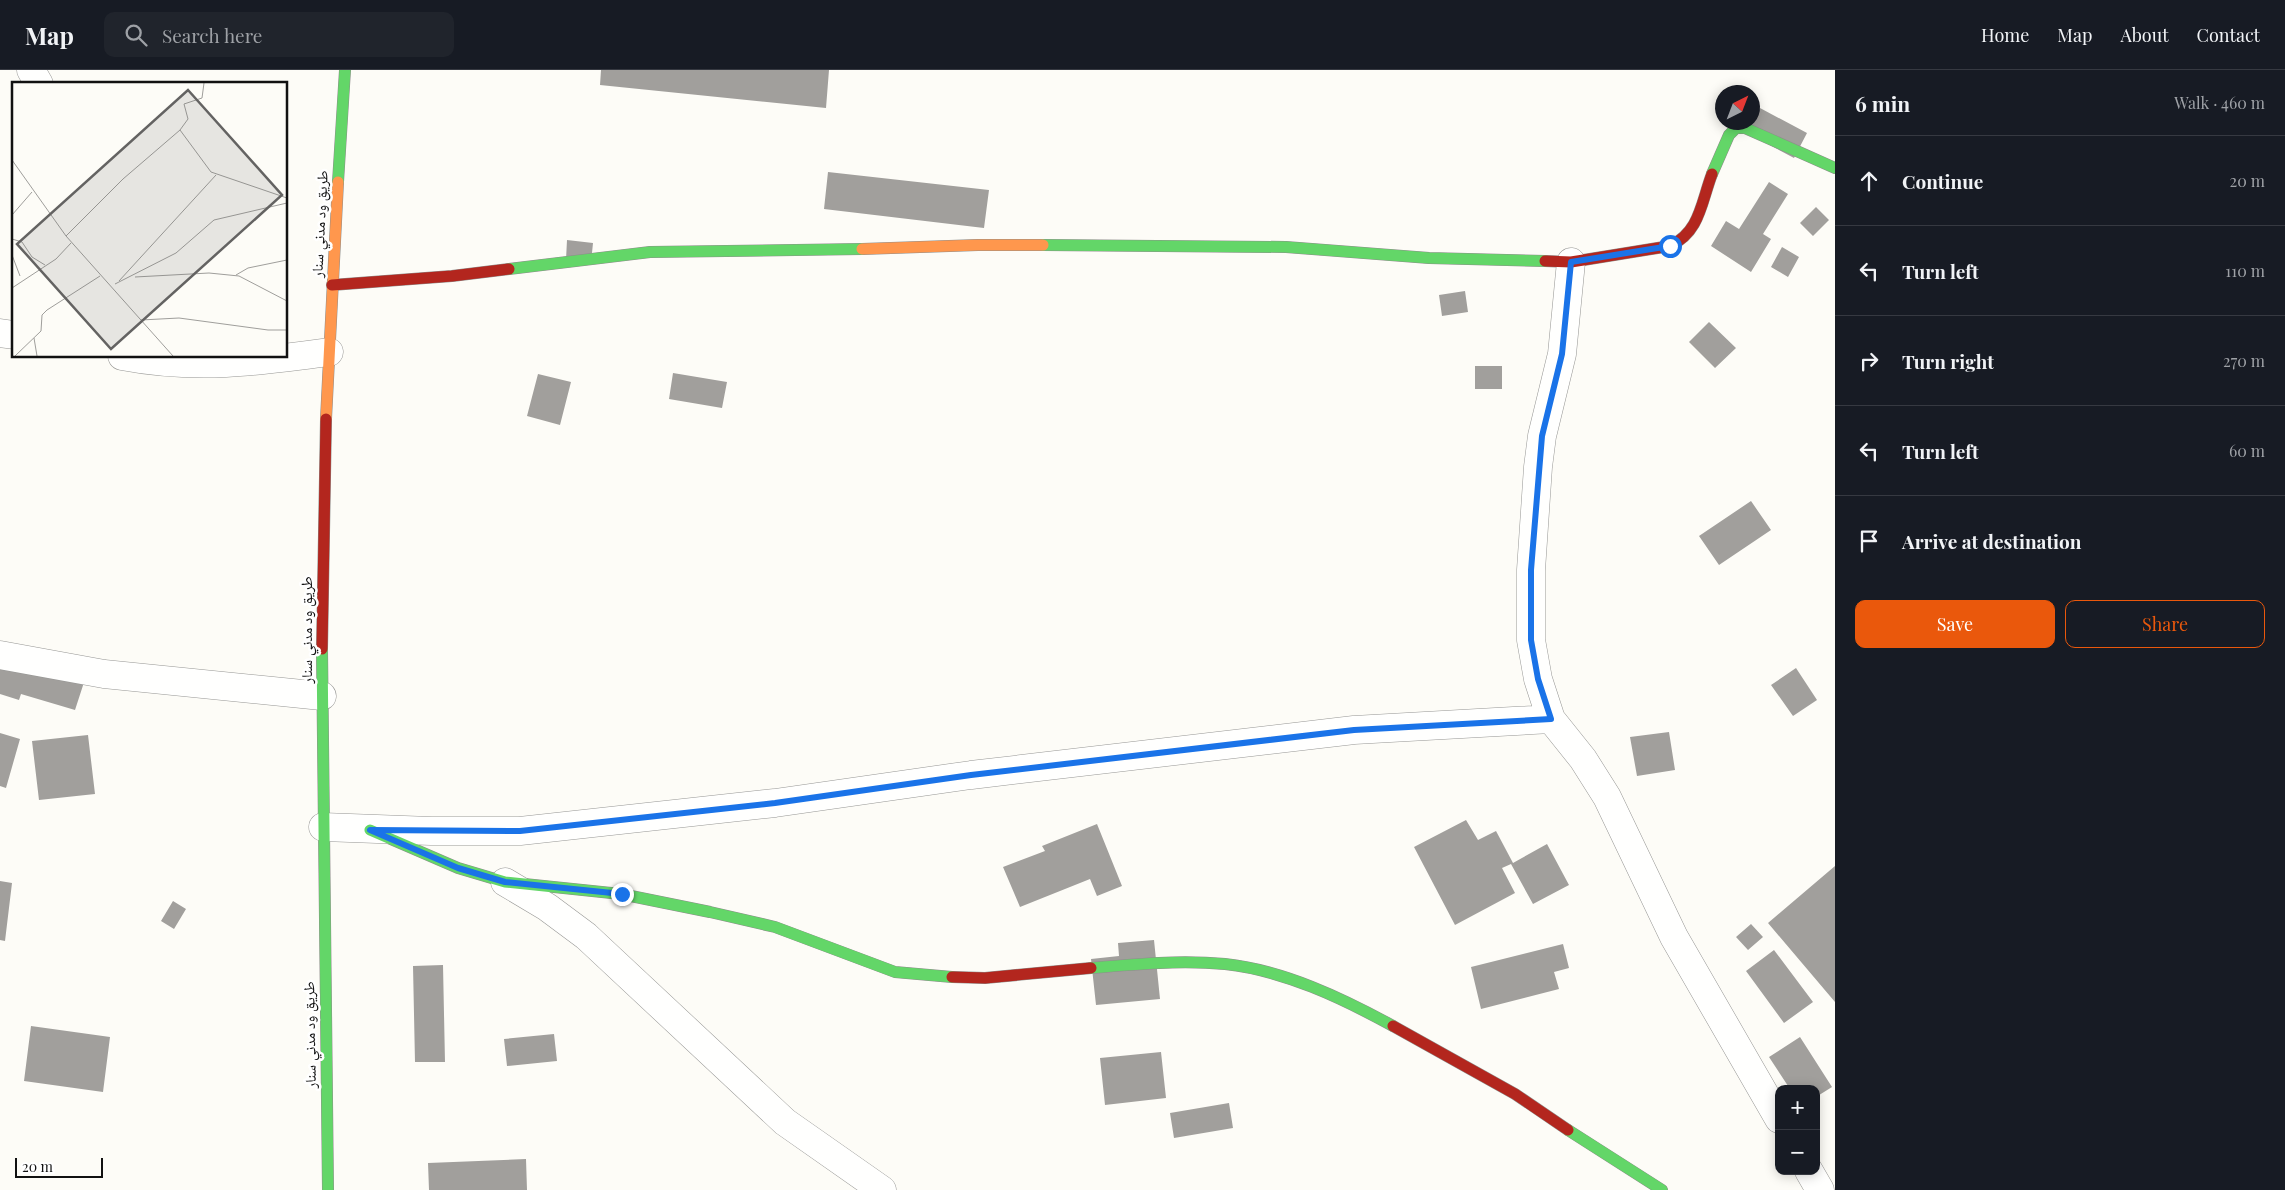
<!DOCTYPE html>
<meta charset="utf-8">
<style>
body{margin:0;font-family:"Playfair Display","Noto Naskh Arabic",serif;background:#20242c;color:#f1f3f6}
.controls{position:absolute;right:15px;bottom:15px;display:grid;overflow:hidden;border-radius:10px;box-shadow:0 2px 12px #0003}
.controls button{width:45px;height:45px;display:grid;place-items:center;padding:0;border:0;border-bottom:1px solid #363941;background:#171b24;color:#f1f3f6;font:25px sans-serif}
.compass{position:absolute;left:1715px;top:15px;width:45px;height:45px;border-radius:50%;background:#171b24;box-shadow:0 2px 12px #0003;rotate:42deg}
.scale{position:absolute;left:15px;bottom:12px;width:88px;box-sizing:border-box;padding-left:5px;border:2px solid #111;border-top:0;font-size:14px;line-height:18px;white-space:nowrap;color:#111;-webkit-text-stroke:4px #fff;paint-order:stroke}
.stop{position:absolute;width:15px;height:15px;margin:-11px;border:4px solid #1a73e8;border-radius:50%;background:#fff}
.stop.end{background:#1a73e8;border-color:#fff;box-shadow:0 1px 5px #0008}
.list{margin:0;padding:0;list-style:none}
h2{display:flex;justify-content:space-between;align-items:center;height:65px;margin:0;padding:0 20px;font-size:21px}
h2 small{font-size:16px;font-weight:400;color:#9ea1a6}
.list li{display:grid;grid-template-columns:32px 1fr auto;gap:15px;align-items:center;box-sizing:border-box;height:90px;padding:0 20px;border-top:1px solid #363941}
.list b{display:block;font-size:19px;white-space:nowrap}
.list em{font-size:16px;font-style:normal;color:#9ea1a6}
.actions{display:flex;gap:10px;padding:15px 20px}
.actions a{flex:1;padding:11px 0;border:1px solid #ea580c;border-radius:10px;text-align:center;font-size:18px;color:#ea580c}
.actions .main{background:#ea580c;color:#fff}
.icon{flex:none;width:28px;height:28px;fill:none;stroke:currentColor;stroke-width:2;stroke-linecap:round;stroke-linejoin:round}
.map{position:relative;flex:none;width:1835px;height:1120px;overflow:hidden}
header{display:flex;align-items:center;gap:30px;box-sizing:border-box;height:70px;padding:0 25px;background:#171b24;border-bottom:1px solid #363941}
header strong{font-size:24px}
nav{display:flex;gap:28px;margin-inline-start:auto;font-size:18px}
.search{width:350px;height:45px;background:#20242c;display:flex;align-items:center;gap:12px;box-sizing:border-box;padding:0 18px;border-radius:10px;color:#9ea1a6;font-size:19px}
main{display:flex}
aside{flex:1;background:#171b24}
.map>svg:first-child{display:block}
.building{fill:#a19f9c}
.lines{fill:none;stroke-linecap:round;stroke-linejoin:round}
.street-casing{stroke:#979795;stroke-width:29}
.fast-casing{stroke:#8e8d8b;stroke-width:12}
.slow-casing{stroke:#8e8d8b;stroke-width:12}
.jam-casing{stroke:#8e8d8b;stroke-width:12}
.street{stroke:#fffffe;stroke-width:28}
.fast{stroke:#63d668;stroke-width:11}
.slow{stroke:#ff974d;stroke-width:11}
.jam{stroke:#b3261e;stroke-width:11}
.route{stroke:#1a73e8;stroke-width:6}
.labels{text-anchor:middle;stroke-width:5;stroke-linejoin:round;paint-order:stroke}
.street-label{font-size:15px;fill:#111;stroke:#fff}
.inset-road{fill:none;stroke:#9f9e9b;stroke-width:1}
.view{fill:#646362;fill-opacity:0.15;stroke:#646362;stroke-width:2.5}
.inset-edge{fill:none;stroke:#111;stroke-width:2.5}
</style>
<header>
<strong>Map</strong>
<div class="search"><svg class="icon" aria-label="search" viewBox="0 0 24 24"><circle cx="10" cy="10" r="6"/><path d="M15 15l6 6"/></svg>Search here</div>
<nav><a>Home</a><a>Map</a><a>About</a><a>Contact</a></nav>
</header>
<main>
<div class="map">
<svg width="1835" height="1120" viewBox="0 0 1835 1120">
<rect width="100%" height="100%" fill="#fdfcf7"/>
<path class="building" d="M601,0H829L826,38L600,15Z
M1760,38L1807,63L1794,88L1747,63Z
M828,102L989,120L984,158L824,139Z
M1769,112L1788,124L1763,164L1771,169L1751,202L1711,176L1726,151L1739,159Z
M1816,137L1829,150L1813,166L1800,153Z
M567,170L593,173L591,193L566,190Z
M1782,177L1799,187L1788,207L1771,197Z
M1465,221L1468,242L1442,246L1439,225Z
M1709,252L1736,278L1715,298L1689,272Z
M1475,296H1502V319H1475Z
M673,303L727,312L722,338L669,329Z
M538,304L571,312L560,355L527,346Z
M1751,431L1771,460L1719,495L1699,466Z
M0,572L88,600L75,640L21,624L19,630L0,624Z
M1796,598L1817,630L1793,646L1771,615Z
M1669,662L1675,700L1637,706L1630,667Z
M0,663L20,669L6,718L0,716Z
M88,665L95,724L39,730L32,671Z
M1466,750L1478,770L1496,761L1513,793L1547,774L1569,815L1533,834L1511,794L1502,798L1515,823L1455,855L1414,777Z
M1097,754L1122,816L1097,826L1090,809L1020,837L1003,797L1045,781L1042,776Z
M1835,796V932L1768,853Z
M0,811L12,813L5,871L0,870Z
M173,831L186,839L174,859L161,851Z
M1751,854L1763,867L1748,880L1736,867Z
M1154,870L1160,929L1096,935L1091,889L1119,886L1118,873Z
M1563,874L1569,898L1554,902L1559,919L1481,939L1471,897Z
M1774,880L1813,932L1784,953L1746,901Z
M443,895L445,992H415L413,896Z
M31,956L110,967L103,1022L24,1011Z
M554,964L557,991L507,996L504,969Z
M1800,967L1832,1017L1816,1027V1019H1790L1769,987Z
M1161,982L1166,1028L1105,1035L1100,988Z
M1229,1033L1233,1058L1174,1068L1170,1043Z
M526,1089L527,1120H429L428,1093Z"/>
<g class="lines">
<g class="street-casing">
<path id="street" d="M31,0L39,14
M1571,192L1562,284L1542,366L1538,397L1531,500V570L1538,609L1551,649L1583,689L1607,727L1674,867L1779,1049
M0,263L14,265
M122,286C195,300 257,292 329,282
M0,585L104,604L322,626
M323,757L431,761H520L775,733L971,705L1354,660L1551,649
M505,812L547,837L586,866L785,1052L882,1120
M1809,1101L1820,1120"/>
</g>
<g class="fast-casing">
<path id="fast" d="M1712,104L1729,65L1736,58H1745L1835,98
M338,112L345,0
M1043,175L1286,177L1429,188L1545,191
M509,199L650,182L862,179
M322,579L328,1120
M370,760L458,798L505,812L621,824L710,842L775,857L895,902L952,907
M1091,898C1136,894 1180,890 1225,894C1283,900 1342,928 1393,956
M1568,1060L1662,1120"/>
</g>
<g class="slow-casing">
<path id="slow" d="M862,179L978,175H1043
M326,349L338,112"/>
</g>
<g class="jam-casing">
<path id="jam" d="M1545,191L1571,192L1670,176C1700,162 1701,133 1712,104
M332,215L452,206L509,199
M322,579L326,349
M952,907L985,908L1091,898
M1393,956L1515,1024L1568,1060"/>
</g>
<use href="#street" class="street"/>
<use href="#fast" class="fast"/>
<use href="#slow" class="slow"/>
<use href="#jam" class="jam"/>
</g>
<g class="lines">
<path class="route" d="M622,824L505,812L458,798L370,760L520,761L775,733L971,705L1354,660L1551,649L1538,609L1531,570V500L1542,366L1562,284L1571,192L1670,176"/>
</g>
<g class="labels">
<g class="street-label">
<text transform="translate(320 154) rotate(-87)" y="5">طريق ود مدني سنار</text>
<text transform="translate(307 560) rotate(-90)" y="5">طريق ود مدني سنار</text>
<text transform="translate(310 965) rotate(-91)" y="5">طريق ود مدني سنار</text>
</g>
</g>
<g transform="translate(12 12)">
<rect width="275" height="275" fill="#fdfcf7"/>
<path class="inset-road" d="M168,48L199,90L275,116M0,78L54,154L161,274M0,133L20,110M54,154L111,97L168,48L176,37L172,22L190,16L192,1M0,157L10,160L20,175L33,183M0,173L8,194M224,193L236,186L275,178M123,195L197,191L227,194L275,219M107,199L204,93M103,202L164,171L202,138L275,121M0,206L44,177L59,161M129,238L167,236L256,248H275M22,256L25,274M3,274L29,249L30,233L35,228L88,194"/>
<path class="view" d="M176,8L270,113L99,267L5,162Z"/>
<rect width="275" height="275" class="inset-edge"/>
</g>
</svg>
<div class="controls">
<button>+</button>
<button>−</button>
</div>
<svg class="compass" viewBox="-18 -18 36 36"><path d="M0-13l5 13h-10z" fill="#e53935"/><path d="M0 13l5-13h-10z" fill="#9ea1a6"/></svg>
<div class="scale">20 m</div>
<div class="stop" style="left:1670px;top:176px"></div>
<div class="stop end" style="left:622px;top:824px"></div>
</div>
<aside>
<h2>6 min<small>Walk · 460 m</small></h2>
<ul class="list">
<li><svg class="icon" aria-label="ahead" viewBox="0 0 24 24"><path d="M12 20V5M6 11l6-6 6 6"/></svg><div><b>Continue</b></div><em>20 m</em></li>
<li><svg class="icon" aria-label="left" viewBox="0 0 24 24"><path d="M17 20v-9H6M10 6l-5 5 5 5"/></svg><div><b>Turn left</b></div><em>110 m</em></li>
<li><svg class="icon" aria-label="right" viewBox="0 0 24 24"><path d="M7 20v-9h11M14 6l5 5-5 5"/></svg><div><b>Turn right</b></div><em>270 m</em></li>
<li><svg class="icon" aria-label="left" viewBox="0 0 24 24"><path d="M17 20v-9H6M10 6l-5 5 5 5"/></svg><div><b>Turn left</b></div><em>60 m</em></li>
<li><svg class="icon" aria-label="arrive" viewBox="0 0 24 24"><path d="M6 21V4h12l-3 4 3 4H6"/></svg><div><b>Arrive at destination</b></div></li>
</ul>
<div class="actions"><a class="main">Save</a><a>Share</a></div>
</aside>
</main>
